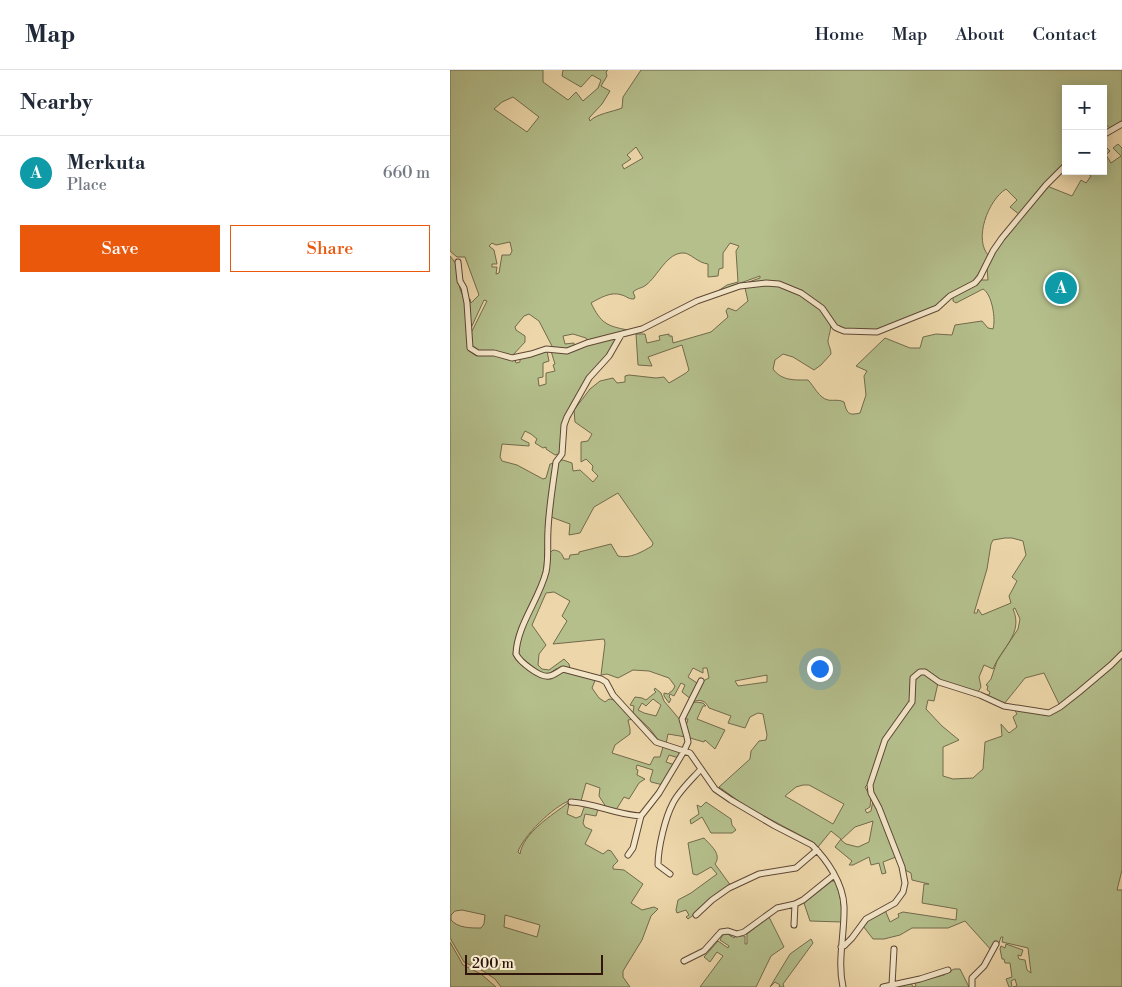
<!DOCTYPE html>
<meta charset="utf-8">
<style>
body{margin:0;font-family:"Libre Bodoni",serif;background:#f2f2f3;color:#1f2937}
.controls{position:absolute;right:15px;top:15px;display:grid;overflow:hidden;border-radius:0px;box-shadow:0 2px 12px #0003}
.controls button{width:45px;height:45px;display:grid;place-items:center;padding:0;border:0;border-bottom:1px solid #e0e1e3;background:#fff;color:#1f2937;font:25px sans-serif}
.scale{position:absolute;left:15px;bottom:12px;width:138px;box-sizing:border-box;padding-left:5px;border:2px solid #2f150c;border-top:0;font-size:14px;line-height:18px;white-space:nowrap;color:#2f150c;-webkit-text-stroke:4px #f3e5c8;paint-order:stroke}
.you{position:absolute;left:369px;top:598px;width:18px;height:18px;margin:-12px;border:4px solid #fff;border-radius:50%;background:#1a73e8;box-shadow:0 0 0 8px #1a73e833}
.badge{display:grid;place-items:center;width:32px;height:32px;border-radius:50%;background:#ea580c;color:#fff;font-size:16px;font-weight:700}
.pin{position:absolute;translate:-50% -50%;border:2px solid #fff;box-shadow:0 1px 5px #0006}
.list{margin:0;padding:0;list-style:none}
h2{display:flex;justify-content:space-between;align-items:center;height:65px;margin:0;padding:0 20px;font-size:21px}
h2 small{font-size:16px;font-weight:400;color:#747a83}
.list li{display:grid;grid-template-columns:32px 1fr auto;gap:15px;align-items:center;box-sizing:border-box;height:75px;padding:0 20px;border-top:1px solid #e0e1e3}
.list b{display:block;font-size:19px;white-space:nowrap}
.list p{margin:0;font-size:16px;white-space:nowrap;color:#747a83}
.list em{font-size:16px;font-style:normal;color:#747a83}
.actions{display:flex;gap:10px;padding:15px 20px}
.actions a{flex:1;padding:11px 0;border:1px solid #ea580c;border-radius:0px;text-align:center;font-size:18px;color:#ea580c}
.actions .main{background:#ea580c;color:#fff}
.map{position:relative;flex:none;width:672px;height:917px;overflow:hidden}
header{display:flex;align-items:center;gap:30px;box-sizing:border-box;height:70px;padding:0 25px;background:#fff;border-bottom:1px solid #e0e1e3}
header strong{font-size:24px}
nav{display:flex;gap:28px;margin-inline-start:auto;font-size:18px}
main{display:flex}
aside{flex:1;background:#fff}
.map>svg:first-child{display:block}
.green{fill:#b4bf8c;stroke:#726a4c;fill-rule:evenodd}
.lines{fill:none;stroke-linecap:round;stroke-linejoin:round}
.street-casing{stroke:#5e4634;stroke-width:7}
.street{stroke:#f3e5c8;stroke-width:5}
</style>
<header>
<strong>Map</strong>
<nav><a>Home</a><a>Map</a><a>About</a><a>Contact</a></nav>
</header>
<main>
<aside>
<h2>Nearby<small></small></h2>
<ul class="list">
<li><span class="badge" style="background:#0f9aa8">A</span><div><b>Merkuta</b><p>Place</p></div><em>660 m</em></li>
</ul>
<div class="actions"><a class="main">Save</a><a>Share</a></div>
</aside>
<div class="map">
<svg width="672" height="917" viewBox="0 0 672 917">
<rect width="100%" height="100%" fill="#edd7aa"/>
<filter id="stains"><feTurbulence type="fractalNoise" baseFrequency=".004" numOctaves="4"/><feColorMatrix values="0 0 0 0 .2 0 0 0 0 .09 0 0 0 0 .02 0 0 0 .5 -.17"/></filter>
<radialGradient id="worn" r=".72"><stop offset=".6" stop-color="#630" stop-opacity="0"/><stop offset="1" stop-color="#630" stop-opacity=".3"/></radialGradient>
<path class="green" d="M0,0H93V12L118,30L126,22L133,31L148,18L151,10L142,5L131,17L112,6L113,0H158L156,2L157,6L151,16L160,21L152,34L139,48L140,51C146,44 162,42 172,38L173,27L191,0H672V52L661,59L653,52V19H616V93L570,145L560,137L567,130L556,119C538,130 523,170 539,186L523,213L492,230L487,236L425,260L394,259L384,253L378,242L338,215L296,213L310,208V206L268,221L277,215L288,212L286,181L289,176L280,173L273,183V198L269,199L268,206L258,207V194C248,193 240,183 234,183C217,182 208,206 196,215C191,219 189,217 183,222L185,227L184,229C178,229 178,227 172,225C161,221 150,228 141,233C151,253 156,256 178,260L138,272L136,268L123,264L113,266L115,274L124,273V277L119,279L103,278L89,251L79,244L74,246L65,257L66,260L75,266V272L62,286L32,283L23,279L21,263L37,231L34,230L21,258L18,229H20L21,233L29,225L15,187H7L0,181ZM63,27L89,47L77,62L44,39L52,32ZM186,77L193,88L174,99L172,95L181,89L177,85ZM60,172L62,181L60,185H52L49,203L46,204L47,197H42V194H47L44,180L39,176L42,173L46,175Z
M653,74L660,81L656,85L661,93L671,86L663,78L668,74L672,78V581L660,594L610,636L594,603L575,608L554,634L533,624L539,625L540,622L537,620L538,616L536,615L541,609L547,591L568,559L570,549L565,538L563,539C574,564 551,578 543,599L534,595L529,607L531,617L528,622L492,612L469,601L462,607V628L442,658L418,714L415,717L421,728L420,737L415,740L417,743L421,741L423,730L430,745L446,787L433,792L436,803L432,804L429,793L421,795L419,787L403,795H399L402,791L385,777L391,769L381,761L368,777L363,772L297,737L269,717L300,689L301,681L309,671L316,670L317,665L313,644L308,643L300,647L295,658L278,653L281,646L259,638C255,630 250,629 242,632L253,611L259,608L257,598H253V603L243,598L238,607L247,613L241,629L232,622L235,615L231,613L224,626L220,624L219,627L221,629L219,633L214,626V623L218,624L223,620L225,616L219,608L199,601L183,600L168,608L157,604L151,605L155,573L154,569L103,574L117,551L112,546L120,531L104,522L96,523L82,555L96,575L89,584L88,595L92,599L99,600L114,589L119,594L120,599H106L97,605L90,602L69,586V575L72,565L100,483L103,480C110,481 111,482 114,489H119L120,485L129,484V482L161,474L168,486C180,489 192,482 202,476L203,473L168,423L144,437L130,463L119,465L120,454L101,447L108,391L113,390L122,393L123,401L130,400L143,412L148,406L142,400L143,396L136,389L131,392V372L138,371L142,364L125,352L124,340L140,319L150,311L163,308L167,313L175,312V306L179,305L206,308L214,307L219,313L236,303L239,300L232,275L198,287L202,296L188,295L186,264H195L197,273L210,270L209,266L219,264V266H222L223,273L261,262L278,247L276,241L278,238L286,241L298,231L295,218C305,216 316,214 327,215C343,218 374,237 380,253C382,260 378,266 378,272C379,277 381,279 381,284L371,295L364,300L343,287L333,284L325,290L323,299C332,311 344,310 358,310C364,316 369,328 378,330C384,331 388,329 394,332C397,343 398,346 410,343L416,325L414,306L417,301L406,296L435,268L460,278H470L473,267L486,264L502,265L505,255L532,251L538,258L543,259C546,249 542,224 533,219L506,233L503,231V227L519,219L531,210H538L537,198L545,181L597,116L622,126L631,110L636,113L641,106L635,101H653ZM555,468H562L573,471L576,485L562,507L567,511L559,526L561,533L532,545L528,539L527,543H524L537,499L541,474L543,470ZM317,605V612L288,616L285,611ZM353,715H359L394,734L383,754L335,726L346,717ZM423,751L419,772L408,777L396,774L391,770L405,757Z
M0,186L7,195L10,219L16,234L18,280L25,285H44L65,290L66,293L70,292V288L97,281L99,291L93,293V307L88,308L89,316L96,314V303L105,301L103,295L105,294L101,281L116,283L149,271L167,269L114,349L109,384L105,385L96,379V377L93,378L85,373L87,369L81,364L75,361L71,369L79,373V376L52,374L50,387L52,391L67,395L93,409L96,408L100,394L104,393L97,449L94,499L90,514L78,538L65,575L63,584L66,590L79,601L88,606L101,609L115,601L146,608L142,618L149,628L155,632L159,629L166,630L184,649L178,650L180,659V664L165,675L162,683L200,695L204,687H210L213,677L230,682L229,688L219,685L216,692L225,695L213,715L201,712L200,710L203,700L187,695L186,699L188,700L187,705L195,709L189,713L179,729L174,727L166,740L156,737L149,726L150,718L136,713L131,731C127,731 123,730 119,731C104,736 72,767 68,782L70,784C73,763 102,745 118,733L119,734L117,744L126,748L131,746L135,735L148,739L146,746L135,744L133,753L135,757L142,760L135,774L153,784L158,780L161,781L168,791L163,796V799L174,800L193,814L181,833L192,840L204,837L208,839L201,846L192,870L173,901V907L180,917H51L45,909L33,901L14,892L0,868ZM12,840L35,845L34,854L31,858C20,858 8,858 1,850V845L5,841ZM55,845L90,855L87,867L54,857Z
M672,586V800L667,820H672V917H563L567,916L565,909L561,911L562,917H559L556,909L562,907L560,893H555L554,889H552L550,879L551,876L555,878L556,874L573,880L571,886L568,885V886L569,889L575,890L577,900L581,903L578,878L552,872L553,867H551L549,873L542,881L515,851L498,858H462L450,865L434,869H423L413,856L416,851L435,840L440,852L449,847L448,844L453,842L506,850L507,839L472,833L474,814H479L462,810L461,803L455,800L424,727L422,716L436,670L464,631V610L467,605L474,604L488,613L484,631L478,630L476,639L492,656L509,670L493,677V706L503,709L523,708L533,699L535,672L552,666L551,654L559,663L567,657L563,647L567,644L564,639L597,645C623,627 651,610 672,586Z
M205,618L211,623L214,631L231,651L236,667L218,664L216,674L209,671L200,659L183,643L184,636L180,635L185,627L192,628L196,630L206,622L204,620ZM203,629L211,635L206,646L194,643L188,640L192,633L196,636Z
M246,632L253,633L256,636H253L247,649L275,660L265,679L255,670L254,672L240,668L234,653H237L238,649H234L243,633Z
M256,732L281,749L282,755L286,760L282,763H261L252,747L241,754L240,750L249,744L247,735L251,737Z
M254,768C261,776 272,784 265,794L281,816L238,849L236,847L239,845L236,840L227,843L226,840L228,830L241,823L267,804L261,797L247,805L243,804L238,773Z
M382,811H385C391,825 392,837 392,852L360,851L354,833Z
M319,847L334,877L321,886L306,917H250L273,886L267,882L260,892L254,887L268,871L278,878L279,876L270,870L274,863L280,862L279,865L284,868L286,866H295V874H297V864Z
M361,869L363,873L333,914L334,917H329L330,915L325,912L320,917L340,884Z
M0,872L13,895L31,904L46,917H0Z
M504,899H510L519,917H442L461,913L463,917L466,916L465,913L494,905Z"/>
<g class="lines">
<g class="street-casing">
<path id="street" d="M653,65L672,54
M8,192L10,211L14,218L17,233L20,278L28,283H44L62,288L81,284L96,279L117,281L137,273L192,259L247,231L290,216L316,213L329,214L351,223L372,238L385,257L389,259L394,261L427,262L487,238L500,226L525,213L530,207L543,181L552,168L596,115L616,95
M171,265L159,286L139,308L117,347L114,355L112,384L106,392C103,414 99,437 98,460C97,474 99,488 96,502C89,530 67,555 66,584C70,592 90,608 99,606C103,606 109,601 113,599L151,609L156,612L163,625L206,672L240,683L265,719L281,730L325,756L362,775C377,790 393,813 394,836C395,863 387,890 393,917
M121,732C145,733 166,745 191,746
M178,785L183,778L191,746L209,723L234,681L238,672L237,667L232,649L251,611
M220,804L208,795C208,778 215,748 223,733C229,721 242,709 251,699
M246,845L262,830L279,818L309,804L346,798L367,780
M344,855L345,834
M391,877L394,876L402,868L416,849L445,833L453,822L455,813L452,797L429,738L421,723L420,715L435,670L462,632L463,608L470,602H475L489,612L530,625L554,636L599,643L610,637L629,622L661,595L672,584
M234,891L254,881L271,862L278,861L287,864L294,862L327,838L345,834L353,830L384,805
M442,915L444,879
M433,917L470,909L498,900
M522,917V908L534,896L546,874"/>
</g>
<use href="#street" class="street"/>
</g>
<rect width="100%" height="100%" filter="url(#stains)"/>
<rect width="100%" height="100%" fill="url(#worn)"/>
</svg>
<div class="controls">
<button>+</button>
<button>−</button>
</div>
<div class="scale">200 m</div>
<div class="you"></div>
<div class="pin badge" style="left:611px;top:218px;background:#0f9aa8">A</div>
</div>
</main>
